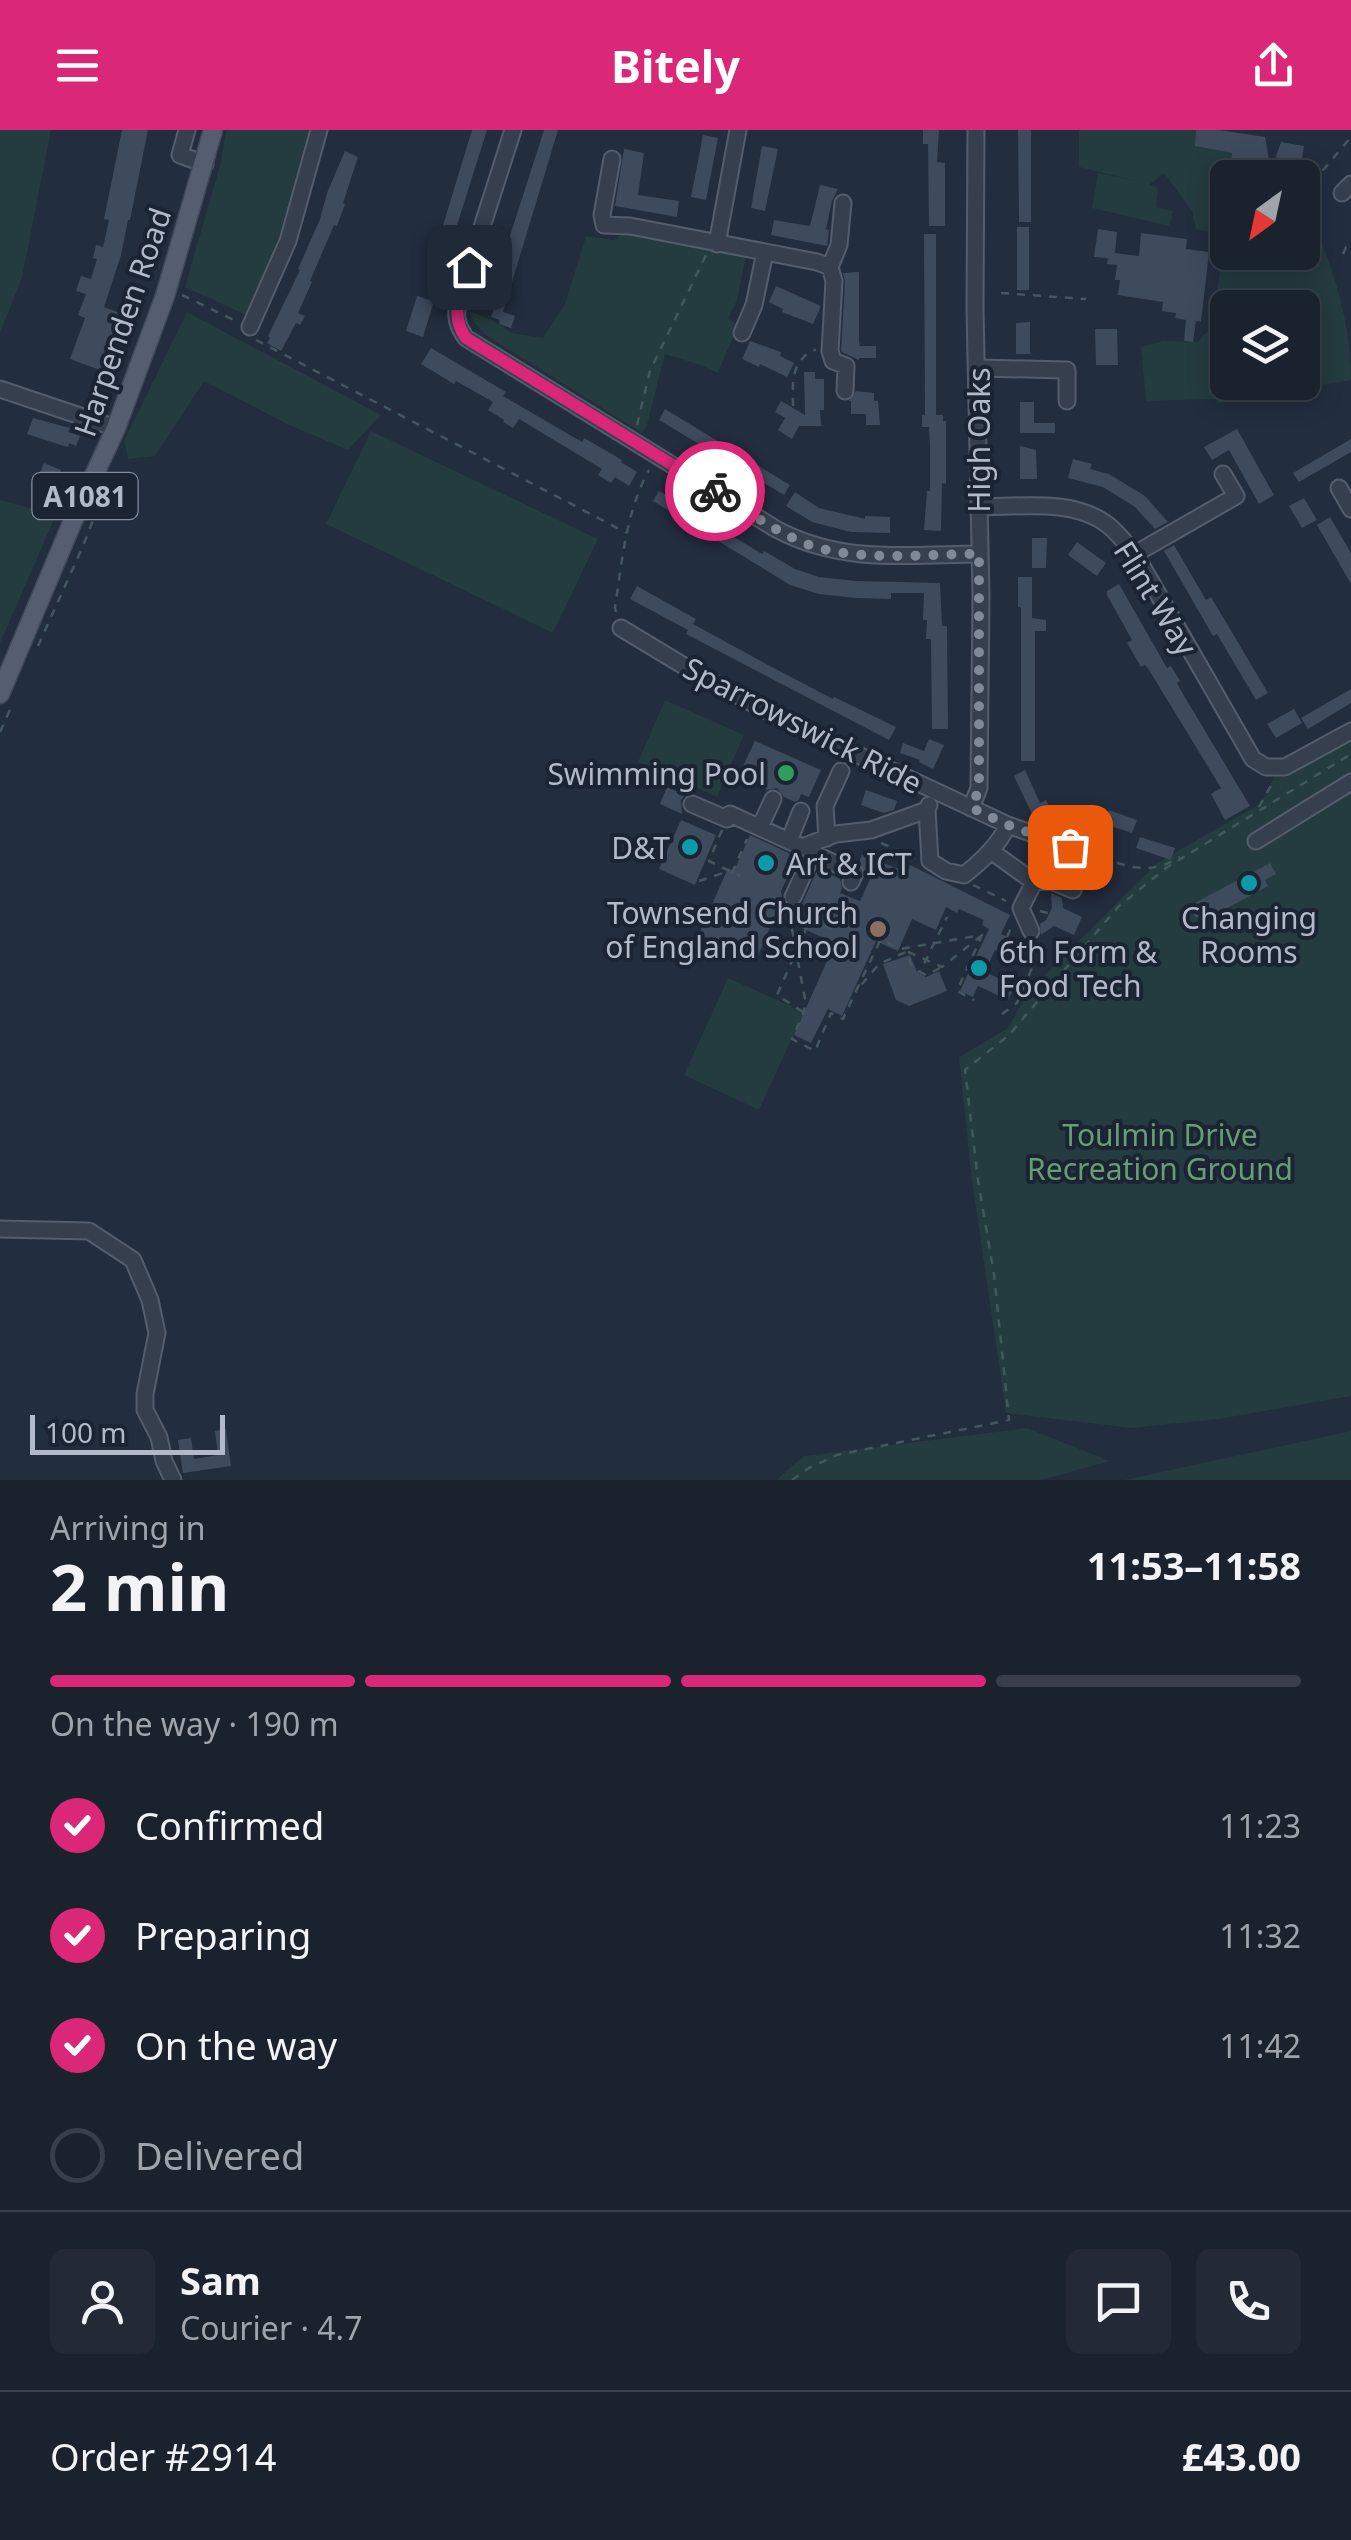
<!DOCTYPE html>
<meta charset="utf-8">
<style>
body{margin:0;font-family:"Noto Sans",sans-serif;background:#232a36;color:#f1f3f6;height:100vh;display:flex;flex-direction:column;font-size:38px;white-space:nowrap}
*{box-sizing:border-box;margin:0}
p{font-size:32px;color:#9fa4aa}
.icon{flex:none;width:55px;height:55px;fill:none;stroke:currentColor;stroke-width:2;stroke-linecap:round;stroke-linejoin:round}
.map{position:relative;height:1350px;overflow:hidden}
.drawer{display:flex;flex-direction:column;background:#1a222e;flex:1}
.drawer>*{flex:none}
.needle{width:65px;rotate:213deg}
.tools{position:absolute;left:1210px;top:30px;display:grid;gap:20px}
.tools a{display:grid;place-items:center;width:110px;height:110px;border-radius:15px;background:#1a222e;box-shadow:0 5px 25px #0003,0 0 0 2px #383f4a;font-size:50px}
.scale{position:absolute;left:30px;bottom:25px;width:195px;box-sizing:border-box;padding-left:10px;border:5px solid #b2bac9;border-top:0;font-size:28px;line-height:35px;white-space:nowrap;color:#b2bac9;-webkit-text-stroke:8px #1b2433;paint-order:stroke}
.pin{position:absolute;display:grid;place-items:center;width:85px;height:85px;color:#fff;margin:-42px;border-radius:20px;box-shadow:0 5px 15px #0006}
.courier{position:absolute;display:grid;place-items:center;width:100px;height:100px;margin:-50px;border:8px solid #db2777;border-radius:50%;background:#fff;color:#222;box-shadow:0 2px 12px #0007}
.headline em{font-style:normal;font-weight:700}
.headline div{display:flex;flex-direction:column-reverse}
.headline{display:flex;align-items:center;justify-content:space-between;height:170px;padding:0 50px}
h1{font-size:65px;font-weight:700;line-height:75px}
.bar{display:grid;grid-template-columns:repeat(4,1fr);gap:15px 10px;align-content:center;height:120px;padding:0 50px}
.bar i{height:12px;border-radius:8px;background:#383f4a}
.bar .on{background:#db2777}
.bar p{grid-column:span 4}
.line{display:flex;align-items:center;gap:25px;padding:0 50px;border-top:2px solid #383f4a}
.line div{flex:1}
.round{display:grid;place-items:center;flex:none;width:105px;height:105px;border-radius:15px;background:#232a36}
ol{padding:0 50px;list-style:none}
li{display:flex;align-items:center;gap:30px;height:110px}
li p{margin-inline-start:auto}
li .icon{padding:10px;border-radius:50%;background:#db2777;color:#fff;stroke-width:4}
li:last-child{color:#9fa4aa}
li i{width:55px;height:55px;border:5px solid #383f4a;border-radius:50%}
header{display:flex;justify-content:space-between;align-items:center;height:130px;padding:0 50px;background:#db2777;color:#fff;font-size:45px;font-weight:700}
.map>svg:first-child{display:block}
</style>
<header><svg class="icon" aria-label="menu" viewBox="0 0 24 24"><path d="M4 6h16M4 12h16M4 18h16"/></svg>Bitely<svg class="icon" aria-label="share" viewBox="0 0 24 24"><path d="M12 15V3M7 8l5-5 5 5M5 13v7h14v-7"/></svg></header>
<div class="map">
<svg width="1351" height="1350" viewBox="0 0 1351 1350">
<rect width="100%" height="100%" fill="#222d3e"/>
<path fill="#243b3f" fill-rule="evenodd" d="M0 0H51L22 148 0 203Z
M226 0H309L279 107 246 185 185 157 221 32Z
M1079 0H1196L1195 16 1236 23 1228 48 1223 105 1196 99 1192 81 1164 43 1149 55 1156 57 1158 61 1156 77 1173 81 1169 96 1092 78 1098 43 1140 52 1079 37Z
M1306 78C1332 131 1351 190 1351 250L1217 273 1216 269 1146 271 1141 217 1163 211 1197 212 1209 200 1214 207 1213 194 1224 109 1227 107 1228 122H1302L1303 79ZM1228 178H1302V252H1228Z
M627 101 746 126 737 170 728 188 738 195 718 243 700 235 665 224 647 295 642 303 487 206 474 192 469 181 494 191 512 203 543 208 565 174 586 106 614 110Z
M187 182 381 285 348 320 289 295 204 251 155 326 128 329 124 311Z
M371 301 598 409 553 503 326 394Z
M0 370 56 385 0 513Z
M665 570 744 605 717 667 638 632Z
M1351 604V1266L1219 1289 1131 1298 1006 1283 972 1051 959 927 1008 898 1027 863 1157 733 1261 673 1275 645Z
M728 848 804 882 759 980 684 945Z
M1027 1298 1110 1331 1041 1350H776L804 1326Z
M1351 1301V1350H1124Z"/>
<path fill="#3e4b5d" d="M122 0H148L130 90H128L121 125 104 177 120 183 114 198 131 205 116 246 70 229 85 188 78 185 86 164 76 161 81 146 91 149 97 129 93 128 96 115 103 117 109 90 104 89Z
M472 0H487L447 127 449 128 442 152 427 148Z
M544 0H558L503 182 515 186 511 198 499 194 500 190 491 187 497 170 490 168Z
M923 0H939L937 32 945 33V96H929L928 14H923Z
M1018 0H1031V92H1019Z
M1196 0H1219L1265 7 1271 41 1281 12 1304 16 1299 48H1268L1250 45 1249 48H1229L1232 23 1195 16Z
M703 5 718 8 706 70 691 67Z
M762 16 778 19 765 81 751 78Z
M624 19 644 23 638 65 679 71 677 87 615 76Z
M345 21 358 27 343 73 345 74 337 96 334 95 310 151 312 152 298 183 305 186 300 195 296 193 281 221 267 213 270 208 268 206 300 140 298 139 320 89 327 63Z
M820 55 838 59 832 71 826 99 829 100 827 116 771 105 774 90 810 96Z
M1017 97H1029V160H1017Z
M1098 99 1117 102 1115 123 1139 126 1141 103 1187 109 1186 119 1209 122 1201 192 1196 191 1193 212 1184 211 1186 190 1175 188 1176 183 1162 181 1163 172 1118 165 1120 150H1115L1117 135 1107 134 1108 128 1094 127Z
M924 104H936V285H943V291H946V354L942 353 941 401 924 400 927 361H930V316L929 297H922V285H925Z
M859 142V211L860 216H876V228H859V230L842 222 841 220 845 152 843 143Z
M776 156 821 176 813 194 782 182 783 179 769 172Z
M417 166 434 171 423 207 406 201Z
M1030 192V224H1016V193Z
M1095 199H1117L1118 235H1096Z
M750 211 781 222 780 226 794 233 787 247 760 234 759 237 742 229Z
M431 218 506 262 503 266 582 312 584 308 622 330 621 332 637 342 629 356 615 347 611 353 598 345 602 339 519 289 513 298 503 292 504 290 488 280 493 272 456 251 454 254 421 234Z
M804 242H815V249H824V280H820L821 295 823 296H799L792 309 778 300 785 288 775 282 781 271 805 285Z
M856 261 874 263V271H878L880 295H866V284H851V271H849Z
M1020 272H1034V293H1055V303H1020Z
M665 279 790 355 784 365 659 290Z
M33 288 70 298 68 302 80 306 76 316 69 313 68 317 64 316 27 304Z
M1237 299 1274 365 1259 374 1229 320 1212 330 1204 317Z
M1351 309V322L1299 352 1293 343Z
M1020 316 1036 320 1037 349H1020Z
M1073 329 1092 334 1090 339 1109 344 1145 366 1168 392 1155 399 1135 377 1103 357 1068 348Z
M44 333 61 340 57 352 52 350 48 363 34 358Z
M659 361 762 424 764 421 795 439 819 447 856 451 940 453 942 496H947L948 599H932L931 509H926L927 490H923L924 463H891V469L855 468 819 464 790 455 653 371Z
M795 362 819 378 865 389V386L890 387V403L851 402 812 392 786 376Z
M1304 368 1317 390 1302 398 1289 376Z
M1330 387 1351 423V454L1317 395Z
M1032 408H1047L1046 438H1032Z
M1077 412 1106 433 1097 446 1068 425Z
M1174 415 1206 470 1211 467 1268 563 1256 570 1217 504 1213 506 1164 421Z
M1018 447H1032V488L1046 490V501H1035V631H1021V477H1018Z
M1119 454 1167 538 1171 536 1180 551 1177 553 1183 564 1250 676 1225 690 1211 664 1221 658 1149 540 1145 535 1141 537 1127 513 1132 510 1107 465V461Z
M637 456 696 489 693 494 768 535 833 569 834 567 896 597 889 610 686 504 688 500 630 469Z
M1351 559V573L1308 599 1301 588Z
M1294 579 1302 593 1276 608 1267 594Z
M929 609 944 615 933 639 919 632 920 630 900 623 903 613 924 621Z
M755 611 821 640 809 667 801 664 799 670 795 672 784 667 777 658 767 660 755 654 759 646 742 638Z
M1025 640 1040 673 1046 670 1051 680 1034 688 1014 646Z
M667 657 685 665 681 670 682 684 660 674Z
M866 660 897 671 894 680 884 683 861 675Z
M1065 680 1097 691 1093 702 1063 692Z
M1109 680 1137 690 1132 703 1104 694Z
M681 690 716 705 695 755 659 739Z
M750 705 797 727 781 761 783 773 789 778 799 777 803 772 818 738 840 749 842 758 840 763 860 771 872 745 866 743 859 732 862 725 907 742 910 735 1010 785 1001 804 1033 819 1026 834 995 820 985 842 1015 856 1008 870 978 856 973 867 960 861 989 799 982 795 984 790 959 779 957 783 946 777 936 800 912 789 898 821 876 811 842 886 828 879 811 913 794 905 835 813 775 786 756 830 699 804 728 738 734 741Z
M1140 707 1175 718 1171 730 1136 718Z
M1270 733 1276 744 1265 750 1268 756 1211 787 1208 781 1196 788 1189 776Z
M1051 763 1062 768 1063 778 1082 787 1074 805 1054 796 1041 805 1040 794 1046 790 1052 778Z
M910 825 917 842 926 847 939 841 947 861 909 876 896 870 883 834Z
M226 1299 231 1336 183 1343 178 1310 191 1308 194 1329 218 1325 215 1301Z"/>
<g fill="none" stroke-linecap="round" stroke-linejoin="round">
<defs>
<path id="minor" d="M187 0 180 25 205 34
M513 0 458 172C455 186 457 196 466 208L776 399C841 434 907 425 979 424
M612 29 602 85 604 95 630 96 817 132 830 137
M1342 63 1351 54
M717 114 738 0
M830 137 834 151 830 221 833 231 846 236 845 261
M830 137 839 115 843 73
M250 197 288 111 319 0
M742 203 754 175 765 122
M978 238 1067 240V271
M0 259 116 298
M1339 358 1351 379
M978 377C1020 377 1073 368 1108 395 1118 403 1127 415 1135 424L1253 629 1266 637H1285L1351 601
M1135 424 1236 366 1223 344
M621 498 689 539 778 587 835 614 1008 695 1101 728
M692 674 727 689 730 684 802 717 836 704 871 700 927 680
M929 675 927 680 930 731 946 741 964 745C982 731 998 716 1008 695
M971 678 979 658 981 465 975 179 976 0
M760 697 773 669
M827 708 825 676 841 641
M789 711 801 681
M1256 711 1351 652
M991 721 1034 752
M793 767 813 723 855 743 851 752
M1031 801 1021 778 1034 752 1051 751 1073 760
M0 1099 89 1101 133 1130 150 1170 157 1203 145 1264V1280L159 1307 164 1331 173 1350"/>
<path id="major" d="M0 564 72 393 116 298 165 166 213 0"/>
</defs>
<use href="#minor" stroke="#545d6c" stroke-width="19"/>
<use href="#major" stroke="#3f4857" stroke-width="21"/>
<path stroke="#42585c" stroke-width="2.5" stroke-dasharray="8 8" stroke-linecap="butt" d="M1302 65 1351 7
M1214 105 1228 97
M1343 124 1346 117 1351 114
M1001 163 1086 169
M182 165 238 192
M256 210 627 403
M793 276C793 250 790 238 811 220H816
M637 295 650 241 707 123
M616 482 615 477C622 432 626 381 649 340
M38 516 83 416 104 362
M0 602 13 573
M1259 677 1274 650
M722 700 709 731 740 746
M881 713 915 728
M1117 733C1143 740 1156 741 1180 727
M732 743 747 709
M699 751 726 742
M973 755 1006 771
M794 781 809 789
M1040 781 1048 783
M789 783 805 869 804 882 792 909 815 921 831 883 843 889 856 861
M873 806 900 819 982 805 957 861 974 870
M1007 807 1012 795
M880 811 856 861 879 834 906 822 913 839 920 842
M908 822 942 837 981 806
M940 838 926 845 920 842 947 787
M803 882 777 865 810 790 838 801
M1002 884 1017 873 1041 817 1039 814
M792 1350 809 1338 837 1325 1009 1290 994 1144 978 1050 965 940 1009 905 1118 777 1166 738 1351 624"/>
<use href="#minor" stroke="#363f4e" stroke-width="15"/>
<use href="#major" stroke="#545e6e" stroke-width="18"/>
</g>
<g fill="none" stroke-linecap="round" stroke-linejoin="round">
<path stroke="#808998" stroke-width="10" stroke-dasharray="0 18" d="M715 361C745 379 775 402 809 415 856 432 928 424 979 424V658L972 678 1008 695 1070 717"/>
<path stroke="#db2777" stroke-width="12" d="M469 137C461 162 449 185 466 208L715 361"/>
</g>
<circle fill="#2e9e5b" stroke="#1b2433" stroke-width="4" cx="786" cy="643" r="10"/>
<g fill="#0f9aa8" stroke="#1b2433" stroke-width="4">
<circle cx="690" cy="717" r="10"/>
<circle cx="766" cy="733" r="10"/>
<circle cx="1249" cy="753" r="10"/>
<circle cx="979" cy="838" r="10"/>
</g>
<circle fill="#8d6e63" stroke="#1b2433" stroke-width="4" cx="878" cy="799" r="10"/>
<g text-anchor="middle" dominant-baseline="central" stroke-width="8" stroke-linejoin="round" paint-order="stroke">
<rect fill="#1b2433" stroke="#858d9c" stroke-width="2.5" x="32.5" y="343" width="105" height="46" rx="8"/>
<g font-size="28" font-weight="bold" fill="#b2bac9">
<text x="85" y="366">A1081</text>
</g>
<g font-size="30" fill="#b2bac9" stroke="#1b2433">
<text transform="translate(122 192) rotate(-71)">Harpenden Road</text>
<text transform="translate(978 310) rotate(-90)">High Oaks</text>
<text transform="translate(1156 468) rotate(58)">Flint Way</text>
<text transform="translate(803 595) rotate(27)">Sparrowswick Ride</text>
</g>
<g font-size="30" fill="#b2bac9" stroke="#1b2433" text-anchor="end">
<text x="766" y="643">Swimming Pool</text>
<text x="670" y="717">D&amp;T</text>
<text x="786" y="733" text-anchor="start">Art &amp; ICT</text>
<text x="858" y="782">Townsend Church<tspan x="858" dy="34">of England School</tspan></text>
<text x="1249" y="787" text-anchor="middle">Changing<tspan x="1249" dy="34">Rooms</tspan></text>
<text x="999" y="821" text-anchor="start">6th Form &amp;<tspan x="999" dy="34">Food Tech</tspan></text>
</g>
<g font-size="30" fill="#679c75" stroke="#1b2433">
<text x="1160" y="1004">Toulmin Drive<tspan x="1160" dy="34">Recreation Ground</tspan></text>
</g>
</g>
</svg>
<div class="tools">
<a><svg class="needle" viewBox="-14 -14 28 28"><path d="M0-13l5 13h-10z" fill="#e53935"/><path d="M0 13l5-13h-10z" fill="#9fa4aa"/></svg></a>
<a><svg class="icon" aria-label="layers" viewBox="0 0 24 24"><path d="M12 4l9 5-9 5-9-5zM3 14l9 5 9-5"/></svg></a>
</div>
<div class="scale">100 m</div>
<div class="pin" style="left:1070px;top:717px;background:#ea580c"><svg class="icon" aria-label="bag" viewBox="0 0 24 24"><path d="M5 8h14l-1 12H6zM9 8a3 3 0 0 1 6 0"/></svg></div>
<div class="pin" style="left:469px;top:137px;background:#1f2937"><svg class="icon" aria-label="home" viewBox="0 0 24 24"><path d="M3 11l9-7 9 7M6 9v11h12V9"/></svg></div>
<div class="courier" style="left:715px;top:361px"><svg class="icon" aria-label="bike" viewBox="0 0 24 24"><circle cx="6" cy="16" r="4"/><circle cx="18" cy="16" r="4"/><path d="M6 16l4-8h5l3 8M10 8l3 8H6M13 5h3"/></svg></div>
</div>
<section class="drawer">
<div class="headline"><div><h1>2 min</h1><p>Arriving in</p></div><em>11:53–11:58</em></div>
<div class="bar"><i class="on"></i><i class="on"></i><i class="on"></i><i></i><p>On the way · 190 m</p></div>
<ol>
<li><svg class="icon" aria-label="check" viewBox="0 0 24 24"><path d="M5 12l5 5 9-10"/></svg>Confirmed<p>11:23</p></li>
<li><svg class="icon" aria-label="check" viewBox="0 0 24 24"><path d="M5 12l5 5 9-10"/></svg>Preparing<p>11:32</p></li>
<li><svg class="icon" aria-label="check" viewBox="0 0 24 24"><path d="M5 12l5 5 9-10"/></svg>On the way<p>11:42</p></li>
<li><i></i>Delivered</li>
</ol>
<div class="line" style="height:180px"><a class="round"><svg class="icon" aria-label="person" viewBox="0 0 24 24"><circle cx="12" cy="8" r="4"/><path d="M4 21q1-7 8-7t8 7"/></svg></a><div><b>Sam</b><p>Courier · 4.7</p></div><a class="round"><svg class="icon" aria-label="chat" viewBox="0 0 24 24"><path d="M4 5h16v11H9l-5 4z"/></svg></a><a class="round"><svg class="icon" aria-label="phone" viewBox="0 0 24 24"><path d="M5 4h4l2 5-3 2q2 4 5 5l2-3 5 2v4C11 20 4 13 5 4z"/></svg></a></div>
<div class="line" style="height:130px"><div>Order #2914</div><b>£43.00</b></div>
</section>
